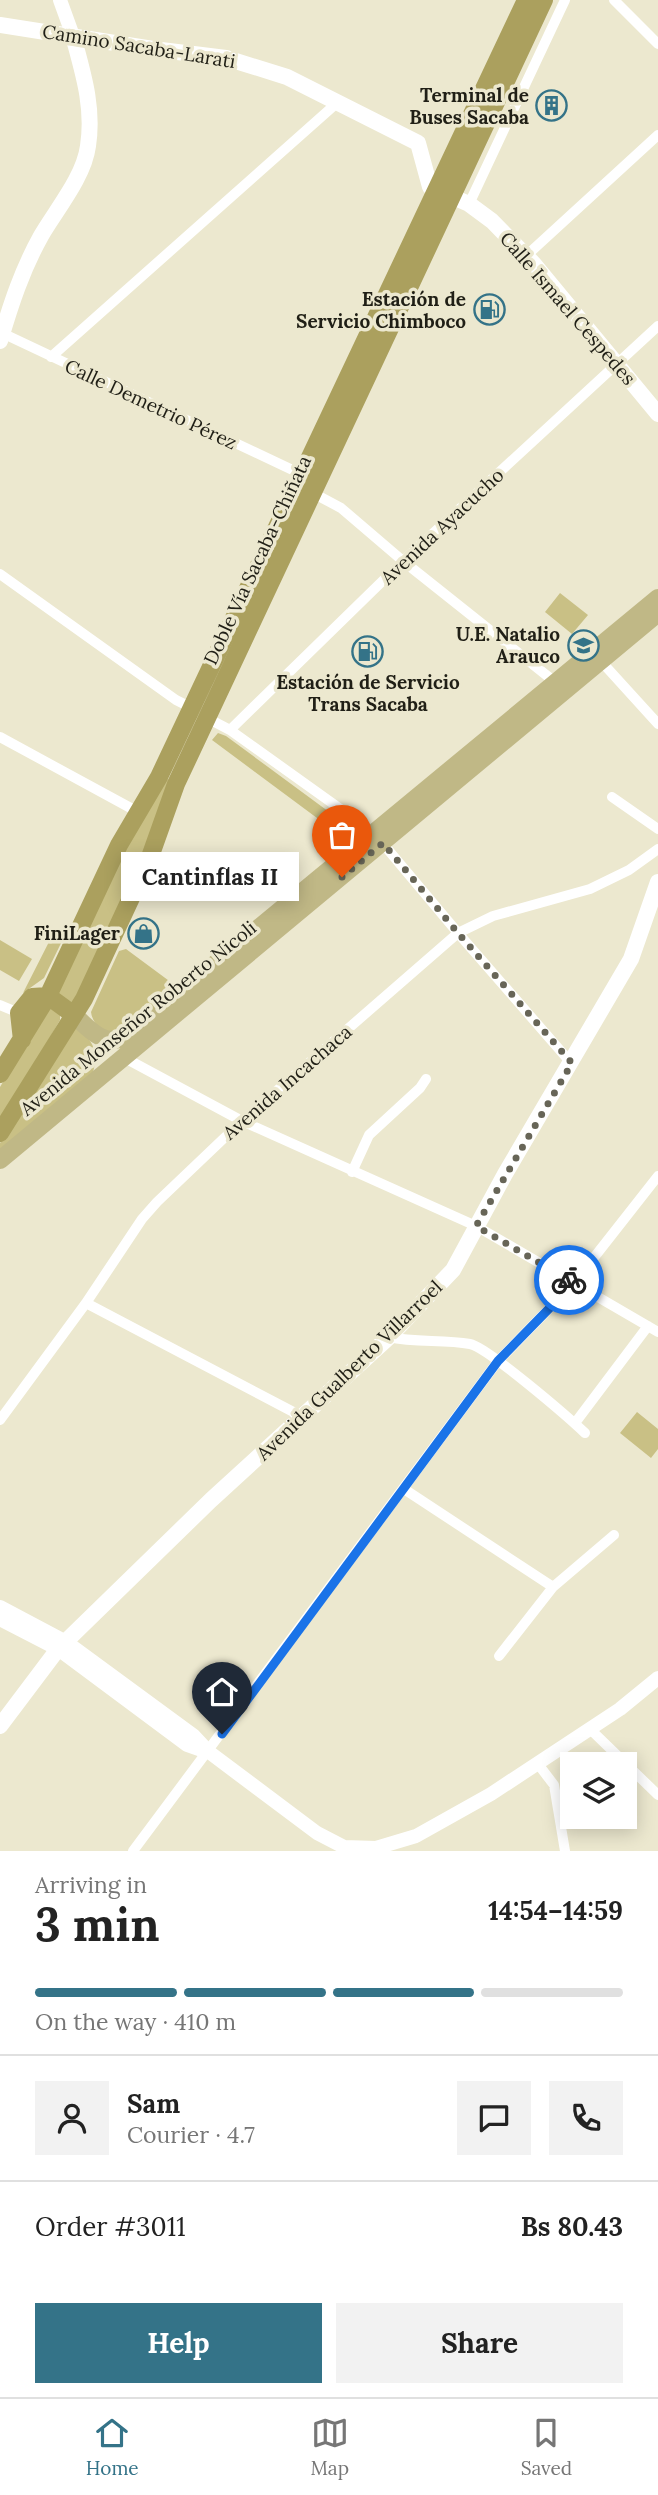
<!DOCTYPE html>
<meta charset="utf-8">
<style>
body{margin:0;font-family:Lora,serif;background:#f2f2f2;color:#222;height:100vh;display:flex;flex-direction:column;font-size:26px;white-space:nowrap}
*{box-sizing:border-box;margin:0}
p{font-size:23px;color:#767676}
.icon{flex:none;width:38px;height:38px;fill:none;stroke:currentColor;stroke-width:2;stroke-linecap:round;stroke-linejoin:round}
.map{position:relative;height:1851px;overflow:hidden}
.drawer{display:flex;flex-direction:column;background:#fff;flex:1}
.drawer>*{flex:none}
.controls{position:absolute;left:560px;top:1752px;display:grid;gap:14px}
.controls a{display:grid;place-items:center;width:77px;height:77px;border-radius:0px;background:#fff;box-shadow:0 4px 18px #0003;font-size:35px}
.pin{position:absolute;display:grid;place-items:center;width:60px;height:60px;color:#fff;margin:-72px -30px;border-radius:50% 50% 50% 0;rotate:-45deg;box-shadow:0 0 7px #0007}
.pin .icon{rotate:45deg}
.courier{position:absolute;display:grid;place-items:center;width:70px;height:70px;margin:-35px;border:5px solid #1a73e8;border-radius:50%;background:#fff;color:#222;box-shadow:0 2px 9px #0007}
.bubble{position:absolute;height:49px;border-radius:0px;background:#fff;box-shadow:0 4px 18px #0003;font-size:23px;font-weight:700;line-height:49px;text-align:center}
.overview em{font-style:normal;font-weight:700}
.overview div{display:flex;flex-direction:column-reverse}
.overview{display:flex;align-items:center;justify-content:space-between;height:119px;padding:0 35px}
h1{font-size:46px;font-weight:700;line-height:52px}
.bar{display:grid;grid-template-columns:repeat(4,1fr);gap:10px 7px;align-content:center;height:84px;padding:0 35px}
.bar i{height:9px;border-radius:5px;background:#e0e0e0}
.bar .on{background:#347388}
.bar p{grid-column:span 4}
.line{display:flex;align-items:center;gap:18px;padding:0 35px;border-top:2px solid #e0e0e0}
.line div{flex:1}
.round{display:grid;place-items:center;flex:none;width:74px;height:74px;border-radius:0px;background:#f2f2f2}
.button{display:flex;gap:14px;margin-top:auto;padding:14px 35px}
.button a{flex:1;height:80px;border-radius:0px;background:#347388;color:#fff;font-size:28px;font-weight:700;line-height:80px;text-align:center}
.button a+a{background:#f2f2f2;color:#222}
.tab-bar{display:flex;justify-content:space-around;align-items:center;height:98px;border-top:2px solid #e0e0e0;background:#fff;font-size:19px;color:#767676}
.tab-bar a{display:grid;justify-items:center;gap:4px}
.tab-bar .on{color:#347388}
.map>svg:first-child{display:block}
</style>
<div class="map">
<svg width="658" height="1851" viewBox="0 0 658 1851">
<rect width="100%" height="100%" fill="#ece8cf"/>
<path fill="#c9c085" d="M560 593 588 615 572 634 545 612Z
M218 733 226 736 359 834 348 841 212 740Z
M166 779 170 780 144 857 73 1007 56 993 121 854Z
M54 932 64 937 44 978 23 993Z
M0 940 32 959 19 981 0 970Z
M126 949 176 986 121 1031C106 1034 93 1027 91 1012L119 951Z
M51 1002 60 1013V1020L0 1124V1087Z
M76 1025C93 1041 100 1052 92 1075L0 1151V1143L21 1114Z
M637 1412 658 1429V1449L651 1458 620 1433Z"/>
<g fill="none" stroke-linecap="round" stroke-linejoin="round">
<path stroke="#fff" stroke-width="10" d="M614 0 658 44
M469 204 565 0
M526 256 658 135
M2 333 301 474
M51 357 338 102
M311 492 341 508 403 561 560 686
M0 574 176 700 192 708
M599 659 658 724
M207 718 230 730 374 833 458 933 572 1064
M230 730 403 561 658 326
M0 737 138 812
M612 797 658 829
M0 1005 19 1013
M123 1057 242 1121 476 1226 658 1332
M352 1172 369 1135 420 1088 426 1079
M86 1303 301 1416
M389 1337C416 1343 443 1339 470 1344 487 1347 568 1417 585 1433
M0 1420 86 1303 142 1219 157 1202 242 1121 458 933 493 916 590 889 629 870 658 849
M575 1423 648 1326
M404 1489 553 1587
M499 1656 553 1587 614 1535
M590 1729 658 1795
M538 1764 554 1785 565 1851
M133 1851 498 1361 574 1283 658 1176"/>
<path stroke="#fff" stroke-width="14" d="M60 0 73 36
M0 1607 66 1642 194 1736 209 1752 317 1833 344 1847 376 1848 416 1836 491 1794 620 1709 658 1678
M0 1619 58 1649 187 1745 207 1752"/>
<path stroke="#fff" stroke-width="16" d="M0 25 153 49 226 58 287 77 418 143 430 187 469 204 492 221 534 264 658 414
M0 341C11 304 22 270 41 236 56 210 84 177 88 146 94 107 83 73 73 36
M0 1726 58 1649 211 1500 389 1337 453 1270 505 1174 631 959 658 882"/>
<path stroke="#c0b886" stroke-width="18" d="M74 1015C90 1030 104 1048 128 1036L658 598
M0 1160 658 613"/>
<path stroke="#aba05e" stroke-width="18" d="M22 1040 19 1013 32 997 48 996 74 1015
M0 1074 48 996 119 845 159 777 526 0
M0 1133 84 999 150 857 176 784 544 0"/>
</g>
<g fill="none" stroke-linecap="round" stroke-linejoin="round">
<path stroke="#676557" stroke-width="7" stroke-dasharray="0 12.6" d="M342 877 383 843 458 933 572 1063 476 1226 569 1280"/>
<path stroke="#1a73e8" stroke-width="9" d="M222 1734 498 1361 574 1283 569 1280"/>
</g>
<defs>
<symbol id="building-ring" viewBox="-11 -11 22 22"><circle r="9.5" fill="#ece8cf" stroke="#347388" stroke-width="1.5"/><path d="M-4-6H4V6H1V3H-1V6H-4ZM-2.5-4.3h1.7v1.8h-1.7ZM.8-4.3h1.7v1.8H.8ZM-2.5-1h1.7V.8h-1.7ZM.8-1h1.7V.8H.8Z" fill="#347388"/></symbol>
<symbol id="fuel-ring" viewBox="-11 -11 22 22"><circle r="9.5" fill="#ece8cf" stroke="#347388" stroke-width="1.5"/><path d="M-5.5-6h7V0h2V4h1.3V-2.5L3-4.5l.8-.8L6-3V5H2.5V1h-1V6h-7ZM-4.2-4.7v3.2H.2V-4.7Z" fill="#347388"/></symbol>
<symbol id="school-ring" viewBox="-11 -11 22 22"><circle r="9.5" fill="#ece8cf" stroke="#347388" stroke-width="1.5"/><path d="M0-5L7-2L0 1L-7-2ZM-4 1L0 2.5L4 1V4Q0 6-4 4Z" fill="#347388"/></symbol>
<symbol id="shop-ring" viewBox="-11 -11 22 22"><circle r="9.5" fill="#ece8cf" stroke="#347388" stroke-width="1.5"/><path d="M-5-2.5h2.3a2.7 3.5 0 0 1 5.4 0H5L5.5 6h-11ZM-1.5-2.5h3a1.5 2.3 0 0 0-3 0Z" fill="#347388"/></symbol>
</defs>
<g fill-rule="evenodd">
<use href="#building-ring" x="534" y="88" width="35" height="35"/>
<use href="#fuel-ring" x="472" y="292" width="35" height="35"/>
<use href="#school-ring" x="566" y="628" width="35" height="35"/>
<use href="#fuel-ring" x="350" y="634" width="35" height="35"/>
<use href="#shop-ring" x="126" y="916" width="35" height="35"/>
</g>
<g text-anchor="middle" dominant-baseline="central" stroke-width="7" stroke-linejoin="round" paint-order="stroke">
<g font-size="19" fill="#201f16" stroke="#ece8cf">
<text transform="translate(139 46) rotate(9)">Camino Sacaba-Larati</text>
<text transform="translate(568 308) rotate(49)">Calle Ismael Cespedes</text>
<text transform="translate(151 404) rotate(25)">Calle Demetrio Pérez</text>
<text transform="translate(442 526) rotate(-43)">Avenida Ayacucho</text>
<text transform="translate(257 560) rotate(-65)">Doble Vía Sacaba-Chiñata</text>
<text transform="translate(138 1018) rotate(-39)">Avenida Monseñor Roberto Nicoli</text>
<text transform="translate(287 1082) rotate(-41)">Avenida Incachaca</text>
<text transform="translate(349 1370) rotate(-44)">Avenida Gualberto Villarroel</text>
</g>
<g font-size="19" font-weight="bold" fill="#201f16" stroke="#ece8cf" text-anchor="end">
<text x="529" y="95">Terminal de<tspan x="529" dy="22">Buses Sacaba</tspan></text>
<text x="466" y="299">Estación de<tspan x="466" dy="22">Servicio Chimboco</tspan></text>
<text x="560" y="634">U.E. Natalio<tspan x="560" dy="22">Arauco</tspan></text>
<text x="368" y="682" text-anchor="middle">Estación de Servicio<tspan x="368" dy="22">Trans Sacaba</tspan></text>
<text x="120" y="933">FiniLager</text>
</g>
</g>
</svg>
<div class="controls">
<a><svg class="icon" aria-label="layers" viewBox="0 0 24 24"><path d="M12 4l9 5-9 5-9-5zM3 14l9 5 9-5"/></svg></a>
</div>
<div class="pin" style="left:342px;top:877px;background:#ea580c"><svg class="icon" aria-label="bag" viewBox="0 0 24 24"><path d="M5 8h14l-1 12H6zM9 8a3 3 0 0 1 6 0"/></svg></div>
<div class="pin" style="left:222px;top:1734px;background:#1f2937"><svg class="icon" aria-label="home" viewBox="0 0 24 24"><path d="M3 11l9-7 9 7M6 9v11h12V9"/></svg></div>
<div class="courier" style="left:569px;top:1280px"><svg class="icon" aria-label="bike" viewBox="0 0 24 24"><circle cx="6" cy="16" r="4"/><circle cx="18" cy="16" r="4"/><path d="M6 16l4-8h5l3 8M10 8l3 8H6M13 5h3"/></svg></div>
<div class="bubble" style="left:121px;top:852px;width:178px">Cantinflas II</div>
</div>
<section class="drawer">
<div class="overview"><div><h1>3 min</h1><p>Arriving in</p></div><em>14:54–14:59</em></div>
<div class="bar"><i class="on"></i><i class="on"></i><i class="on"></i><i></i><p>On the way · 410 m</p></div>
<div class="line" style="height:126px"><a class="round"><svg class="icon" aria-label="person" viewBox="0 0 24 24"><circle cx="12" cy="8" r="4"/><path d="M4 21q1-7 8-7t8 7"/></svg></a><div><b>Sam</b><p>Courier · 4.7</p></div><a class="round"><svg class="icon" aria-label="chat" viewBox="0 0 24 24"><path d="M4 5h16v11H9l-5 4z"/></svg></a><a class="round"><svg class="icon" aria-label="phone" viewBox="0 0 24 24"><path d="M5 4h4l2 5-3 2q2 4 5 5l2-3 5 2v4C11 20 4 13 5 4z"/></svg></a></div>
<div class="line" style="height:91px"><div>Order #3011</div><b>Bs 80.43</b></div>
<div class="button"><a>Help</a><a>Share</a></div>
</section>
<nav class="tab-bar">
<a class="on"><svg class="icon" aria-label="home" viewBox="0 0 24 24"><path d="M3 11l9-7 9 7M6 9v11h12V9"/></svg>Home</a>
<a><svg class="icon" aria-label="map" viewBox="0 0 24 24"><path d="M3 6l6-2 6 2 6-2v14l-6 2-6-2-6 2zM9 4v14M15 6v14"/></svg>Map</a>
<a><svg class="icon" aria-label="saved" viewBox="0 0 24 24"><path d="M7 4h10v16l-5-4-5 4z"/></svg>Saved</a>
</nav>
